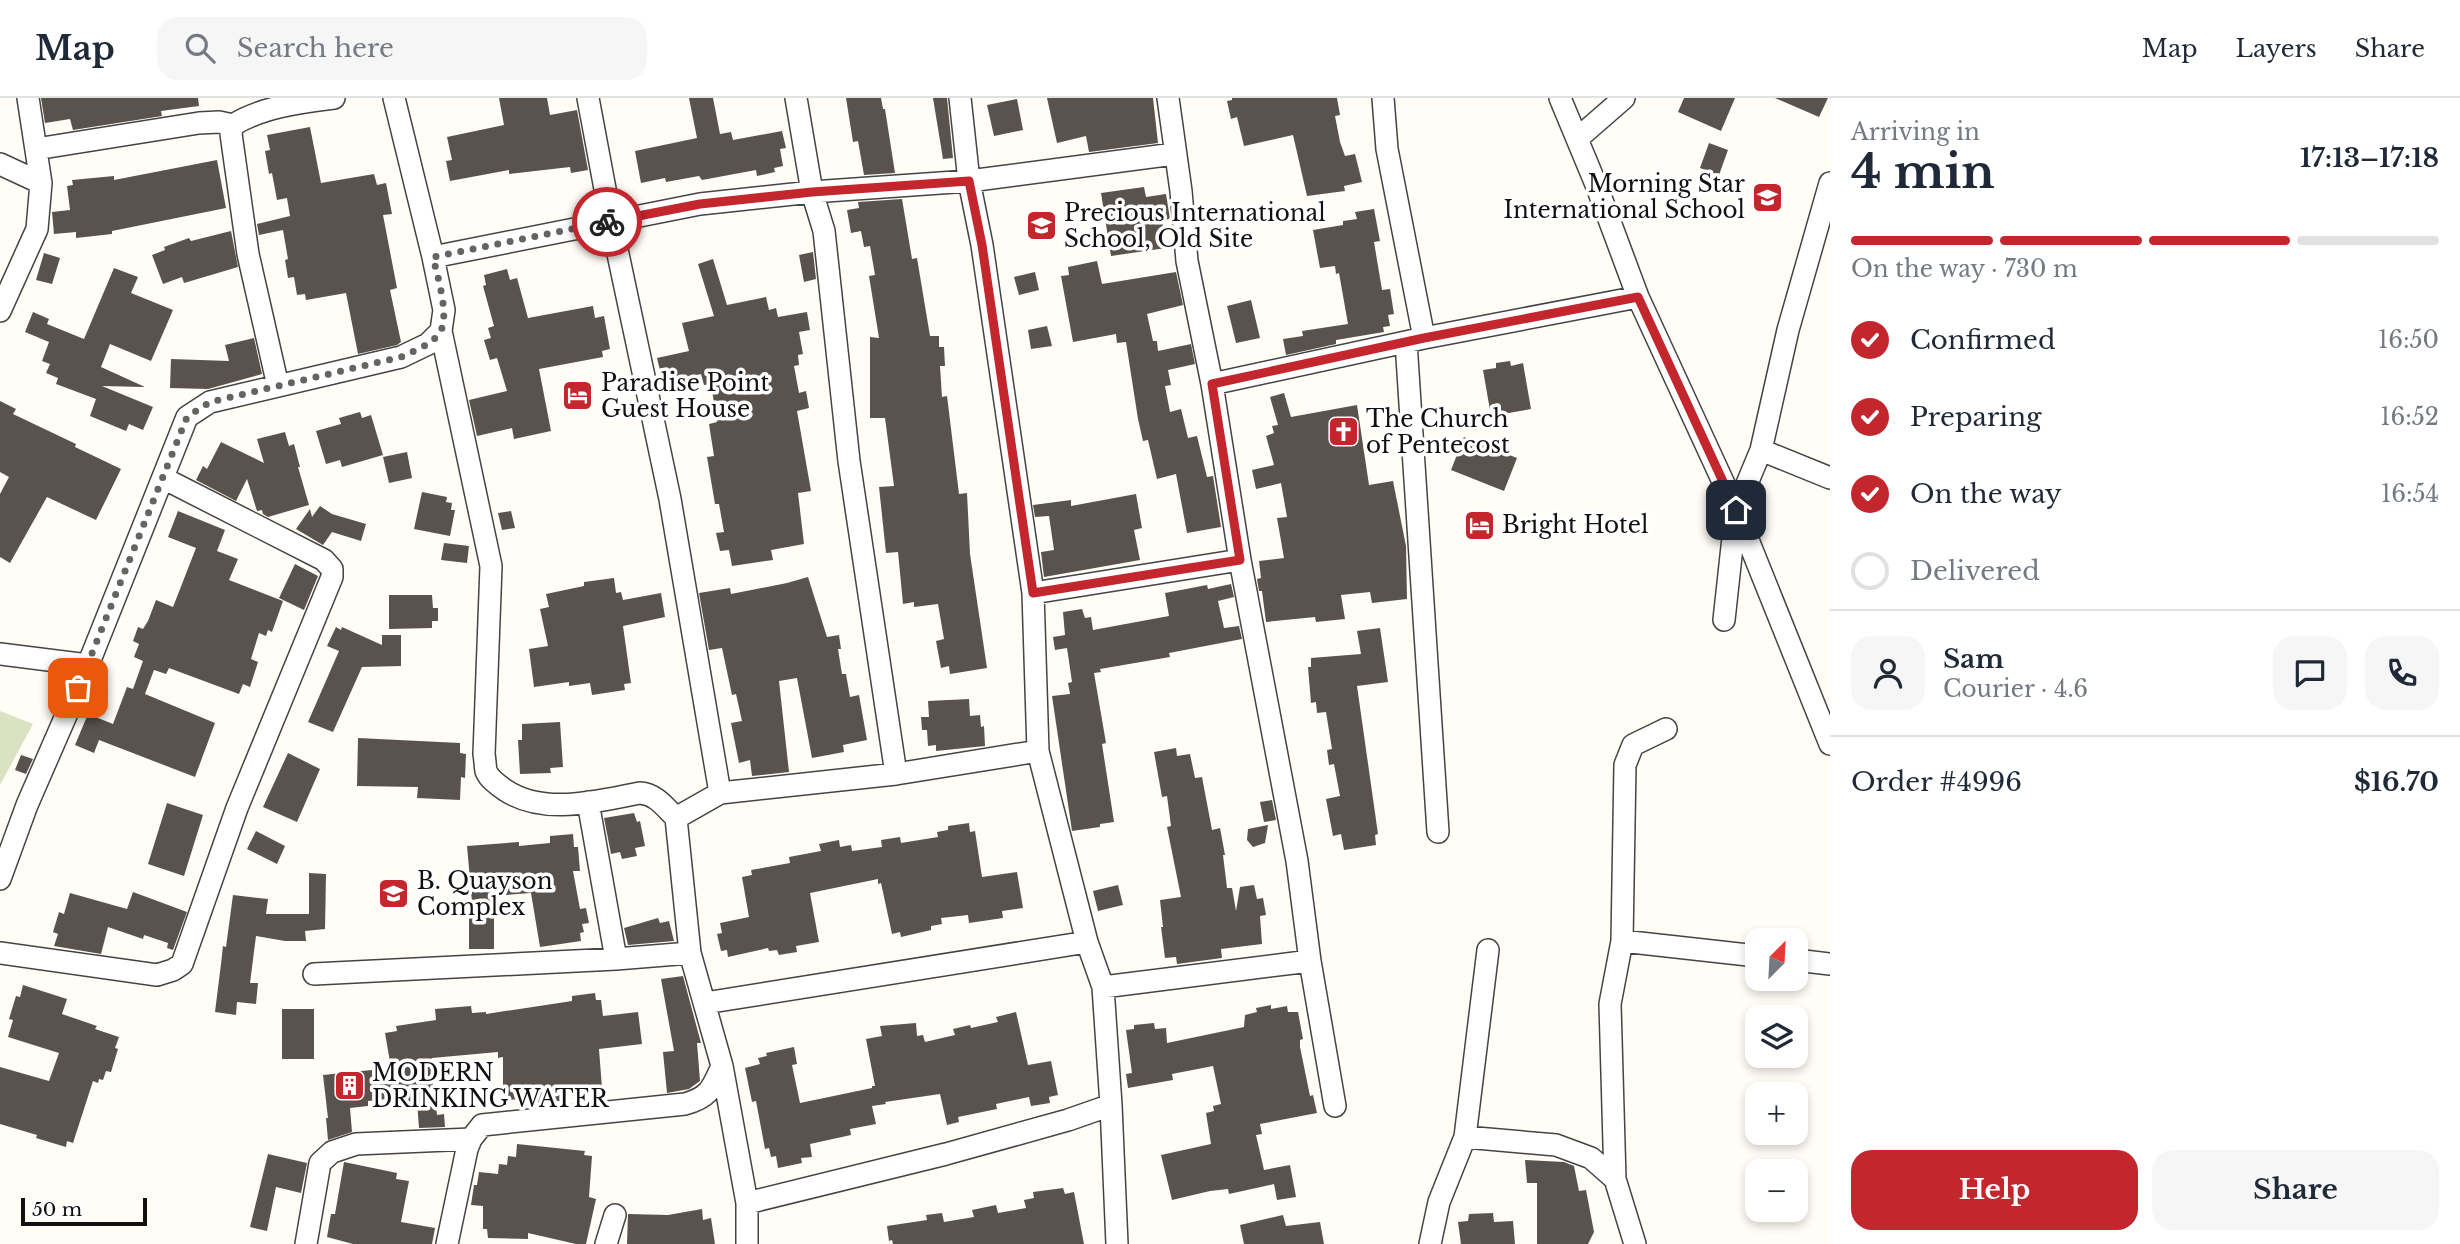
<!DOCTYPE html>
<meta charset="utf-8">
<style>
body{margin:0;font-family:"Libre Baskerville",serif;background:#f6f6f7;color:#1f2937;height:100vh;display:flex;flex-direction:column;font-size:26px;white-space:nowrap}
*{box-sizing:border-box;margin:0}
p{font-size:23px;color:#747a83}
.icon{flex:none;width:38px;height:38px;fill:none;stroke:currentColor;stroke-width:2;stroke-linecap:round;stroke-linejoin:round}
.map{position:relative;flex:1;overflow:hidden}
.sheet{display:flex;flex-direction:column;background:#fff;width:630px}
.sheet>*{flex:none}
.needle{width:46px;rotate:24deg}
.tools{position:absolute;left:1745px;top:830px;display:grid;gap:14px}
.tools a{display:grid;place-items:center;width:63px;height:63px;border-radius:14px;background:#fff;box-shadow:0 4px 10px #0003;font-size:35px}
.scale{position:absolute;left:21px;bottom:18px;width:126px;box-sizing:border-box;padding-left:7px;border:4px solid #111;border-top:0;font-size:19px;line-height:24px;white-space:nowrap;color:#111;-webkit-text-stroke:5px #fff;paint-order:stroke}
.pin{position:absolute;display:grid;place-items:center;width:60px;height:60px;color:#fff;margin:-30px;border-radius:14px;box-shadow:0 4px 10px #0006}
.courier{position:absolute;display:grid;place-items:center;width:70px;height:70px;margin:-35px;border:5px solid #c4262e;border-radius:50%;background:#fff;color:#222;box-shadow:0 2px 9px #0007}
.head em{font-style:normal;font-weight:700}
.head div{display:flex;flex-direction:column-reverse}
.head{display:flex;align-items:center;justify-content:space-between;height:119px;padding:0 21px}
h1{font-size:46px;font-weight:700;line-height:52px}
.bar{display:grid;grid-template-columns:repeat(4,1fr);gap:10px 7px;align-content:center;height:84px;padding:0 21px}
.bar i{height:9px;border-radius:5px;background:#e0e1e3}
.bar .on{background:#c4262e}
.bar p{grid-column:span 4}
.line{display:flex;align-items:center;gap:18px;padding:0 21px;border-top:2px solid #e0e1e3}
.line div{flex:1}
.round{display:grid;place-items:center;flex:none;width:74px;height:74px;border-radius:21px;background:#f6f6f7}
ol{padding:0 21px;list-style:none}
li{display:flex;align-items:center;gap:21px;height:77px}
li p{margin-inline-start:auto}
li .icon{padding:7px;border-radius:50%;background:#c4262e;color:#fff;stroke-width:4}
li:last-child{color:#747a83}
li i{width:38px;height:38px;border:4px solid #e0e1e3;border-radius:50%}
.action{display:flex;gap:14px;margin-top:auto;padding:14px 21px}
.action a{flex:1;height:80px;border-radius:21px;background:#c4262e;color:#fff;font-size:28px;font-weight:700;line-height:80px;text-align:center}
.action a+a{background:#f6f6f7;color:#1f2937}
header{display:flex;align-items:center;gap:42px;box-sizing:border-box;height:98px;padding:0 35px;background:#fff;border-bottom:2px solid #e0e1e3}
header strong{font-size:33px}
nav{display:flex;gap:38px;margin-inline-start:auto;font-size:24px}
.search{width:490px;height:63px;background:#f6f6f7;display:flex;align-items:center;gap:18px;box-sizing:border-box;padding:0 24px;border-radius:21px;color:#747a83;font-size:26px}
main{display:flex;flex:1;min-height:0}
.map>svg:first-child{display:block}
</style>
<header>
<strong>Map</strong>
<div class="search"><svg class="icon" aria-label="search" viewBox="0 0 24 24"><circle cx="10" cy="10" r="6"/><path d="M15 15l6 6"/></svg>Search here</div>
<nav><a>Map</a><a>Layers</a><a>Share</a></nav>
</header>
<main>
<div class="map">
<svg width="1830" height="1146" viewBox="0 0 1830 1146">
<rect width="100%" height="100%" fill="#fffdf5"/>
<path fill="#d9e3c4" d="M0 613 33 626 0 687Z"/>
<path fill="#5a524d" d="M41 0H198L199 8 161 13 162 18 73 32 70 21 45 25Z
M499 0H547L550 17 577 12 588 72 571 75 570 69 509 76V72L450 83 446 63 452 62 447 39 504 27Z
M689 0H713L720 36 731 34 733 42 782 33 786 50 780 51 783 68 774 70 775 74 757 78 756 72 702 82 699 78 666 84 665 80 641 85 635 53 697 40Z
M846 0H881L883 11H885L895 75 864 77 858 43 853 44Z
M933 0H947L953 60 943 61Z
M1047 0H1153L1158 45 1089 54 1086 38 1057 45Z
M1232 0H1337L1340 17 1335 18 1340 44 1345 58 1355 56 1362 84 1344 88 1345 93 1307 98 1293 37 1244 48 1237 19 1231 21 1227 3 1232 2Z
M1684 0H1735L1721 33 1678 14Z
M1775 0H1828L1819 19Z
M1017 1 1023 32 994 38 987 7Z
M310 29 321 85 374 76 377 87 386 85 392 116 383 117 397 190 390 192 401 244 397 247 358 256 346 195 306 202 305 196 297 197 294 179 288 180 285 162 288 161 283 132 259 137 257 126 290 118 287 100 277 102 272 75 269 76 265 53 270 52 267 37Z
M1709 45 1728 52 1719 77 1700 70Z
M217 62 226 110 112 133V136L76 140V134L54 136 52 114 70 112 67 88 73 87 72 82 114 78V82Z
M1144 89 1146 99 1166 96 1170 121 1162 122 1166 150 1111 158 1101 95Z
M902 101 912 161 917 160 930 238H939V249H944L945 268H940L942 299 947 298 959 396 967 395 970 456 987 570 950 576 949 568 941 570 936 543 944 541 938 506 914 509V504L903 506 898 454 886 455 879 389 894 388 885 320H870V239L879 240 869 178 875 177 870 148 864 149 861 133 851 135 847 112 859 110 858 104Z
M1374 111 1380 143 1374 144 1382 192 1390 191 1394 216 1388 217 1390 228 1383 229 1384 234 1336 242V246L1286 257 1283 241 1303 238 1302 233 1348 226 1339 175 1336 176 1335 168 1320 170 1313 132 1343 127V123L1357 121 1355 114Z
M231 133 238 169 184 185 182 179 163 186 152 157 165 152 164 149 189 140 191 143Z
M813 154 816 181 804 184 799 157Z
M44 155 60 160 52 186 36 182Z
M713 161 727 207 766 199 769 212 776 210 778 219 807 214 810 232 799 234 803 256 798 257 799 267 794 268 799 295 806 293 809 310 797 313 811 393 798 395 804 446 771 452 773 462 732 468 729 452 720 453 716 435 724 434 719 406H715L707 359 714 358 709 326 717 324 711 286 704 287 701 276 663 285 657 260 689 253 682 225 714 218 698 166Z
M1097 163 1102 186 1176 174 1183 207 1147 216 1153 243H1157L1158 253 1191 246 1195 266 1168 272 1171 287 1165 288 1170 314 1181 311 1188 340 1197 338 1207 379 1213 378 1221 429 1187 435 1176 376 1157 381 1148 342 1143 343 1138 321 1126 244 1117 245 1116 236 1073 244 1061 178 1069 177 1068 169Z
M114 170 138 179 131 195 173 212 151 263 110 246 101 269 145 289 102 288 153 309 143 332 129 326 126 333 90 318 96 301 56 286 58 280 46 275 50 266 42 263 49 244 25 234 33 214 49 221 47 226 84 241Z
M507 171 510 182 517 180 528 220 593 208 595 220 604 218 610 251 602 253 603 259 539 271 551 333 514 341 512 330 477 338 469 302 507 293 497 260 490 262 484 242 491 240 488 230 494 228 483 188 486 187 484 177Z
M1035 174 1039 192 1019 197 1014 179Z
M1251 202 1260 240 1236 245 1227 208Z
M1047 228 1052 248 1031 251 1028 232Z
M254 240 262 276 208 291 170 290 171 261 229 263 225 247Z
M1510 263 1511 268 1523 265 1531 311 1491 318 1483 272 1496 270V265Z
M1284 295 1291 319 1357 307 1369 387 1393 383 1406 448 1407 501 1372 505 1370 494 1341 497 1345 521 1316 524 1315 519 1266 524 1262 493H1259L1257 481 1261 480 1259 463 1284 460 1277 420 1287 419 1281 385 1256 391 1252 372 1274 367 1266 338 1274 335 1272 328 1278 327 1270 299Z
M0 303 16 311 13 316 76 346 75 349 121 371 96 422 47 399 10 465 0 459V396L9 379 0 374Z
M360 314 362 320 371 317 383 357 342 369 340 362 326 366 316 333 341 326 339 320Z
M285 334 289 348 294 346 300 369H298L309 407 268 419 263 416 262 412 257 413 247 381 236 403 196 382 203 368 207 371 221 344 264 365 257 341Z
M1464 339 1517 360 1504 393 1451 372Z
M407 354 412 380 389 385 383 359Z
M422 394 447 399 446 404 452 405 451 412H455L450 438 414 431Z
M1136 396 1142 430 1134 432 1140 462 1044 479 1041 454 1054 452 1049 418 1035 419 1033 407 1071 402V408Z
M320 408 332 416 366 426 361 443 332 434 323 447 296 431 310 411 312 419Z
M178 413 225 432 217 453 238 461 229 482 283 503 272 534 268 532 266 538 259 535 251 561 258 564 250 589 243 586 239 596 169 570 166 576 154 572 145 596 215 625 195 679 99 642 94 655 75 647 88 616 113 626 127 589 133 591 143 563 134 559 139 546 133 543 138 529 143 531 148 523 156 502 173 509 196 450 168 439Z
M511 413 515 430 502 432 498 415Z
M444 445 469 448 467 465 441 462Z
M295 466 318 478 304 512 279 500Z
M808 479 827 539 839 537 841 551H838L842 576H846L850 599 859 597 867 642 843 647 844 654 812 660 797 580 779 583 789 674 752 678 750 662 739 665 731 625 742 623 736 596 732 597 722 550 709 552 699 495 730 490 731 496 787 485Z
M614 480 616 495 621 494 623 502 661 495 665 519 623 528 631 585 624 586 625 592 592 597 590 585 569 588V584L534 589 529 551 548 548 540 511 549 509 546 496 584 488V484Z
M1231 486 1234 499 1218 503 1224 530 1239 528 1242 541 1169 555 1170 559 1100 571 1101 574 1094 575 1106 645 1102 646 1114 724 1100 726V729L1072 733 1052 598 1070 596 1068 585 1072 584 1067 550 1055 552 1053 539 1065 537 1063 514 1082 511 1085 520 1091 519 1093 532 1169 518 1165 495 1207 487 1208 491Z
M389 497H432L433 510H438V523H432V530L389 531Z
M336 529 341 532 342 529 382 547V537H401V568L362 569 333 634 308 624 339 553 327 548Z
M1380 530 1388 584 1357 588 1378 736 1375 737 1376 747 1344 752 1341 736 1333 738 1326 701 1340 698 1334 666 1329 667 1327 652 1332 651 1326 614 1317 615 1316 604 1311 605 1308 569H1311V560L1361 556 1357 533Z
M969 601 970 618 980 617 981 629 984 628 985 648 936 653V647L928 648 927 632H922L921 619H929L928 603Z
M560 624 563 669 550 670 551 675 520 676 518 642H522V626Z
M358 640 460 645V655L466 656 465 680 461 679 460 702 417 700 418 689 357 688Z
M1176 650 1177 658 1190 656 1195 680 1202 679 1212 732 1220 730 1225 757H1223L1227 790H1232L1236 813 1240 789 1254 787 1257 801 1263 800 1266 817 1260 818 1262 846 1221 851 1222 860 1177 866 1176 859 1165 860 1161 829H1163L1160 802 1181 799 1167 729 1171 728 1167 698 1162 699 1154 654Z
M288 655 320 671 297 724 263 709Z
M21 657 33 661 26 676 15 672Z
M1272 702 1276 722 1264 724 1260 704Z
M167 705 203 717 184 778 148 766Z
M634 715 637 724 640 723 645 748 635 750 637 758 622 761 620 754 611 756 604 720Z
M969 725 970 734 975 733 982 779 1017 774 1023 810 1002 813 1003 820 969 825 968 817 941 820 942 826 931 828V832L901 839 900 834 892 836 881 785 878 786V781L810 795 819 844 796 848 797 854 779 857 777 852 769 853 768 850 728 859 727 852 721 853 717 836 722 835 720 825 749 819 742 779 752 777 751 772 790 765 789 759 821 753 819 746 839 742 840 749 851 747 852 753 882 749 881 742 900 739 901 745 938 739 937 734 948 732V728Z
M1268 727 1265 745 1253 749 1247 742 1248 731Z
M256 733 285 748 277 766 247 751Z
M573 736 574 749H578L580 773H573L580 811 586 810 589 825 582 826 584 834 580 835 581 843 540 849 531 795 494 798V851H469V804H472L467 748 519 744V748L550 745V738Z
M309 775 326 776 325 831 305 833 306 843H285L256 838 250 885H258L256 906 237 904 236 917 215 914 221 866 223 848 226 849 233 797 268 801 266 816H309Z
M1118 787 1123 807 1098 813 1093 793Z
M133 794 187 814 173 852 167 850 168 845 144 837 143 841 108 829 101 856 54 848 58 836 53 834 59 814 64 816 70 795 127 811Z
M658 820 660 825 669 823 674 843 628 847 624 830Z
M683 878 701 945H697L700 983 689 991 667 995 663 954 674 953 661 881Z
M23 887 67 901 62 916 97 928 95 931 119 939 115 950 118 951 111 974 106 973 103 982 99 981 98 985 93 983 73 1045 67 1043 66 1049 36 1040 37 1037 0 1026V969L49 983 59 955 8 939 13 922 9 921 16 898 20 899Z
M595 895 596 902H601L603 918 638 914 642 946 599 951 602 990 562 993V1003H553V1007L532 1009V1001L503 1002V959L498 960V954L432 960 430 962 437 1017 444 1016 445 1029 419 1030 417 1004 397 1006 396 1000 368 1003V1008L350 1010 352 1034 328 1042 326 1020H328L323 977 391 970 385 935 397 933 396 928 436 922 435 911 471 908 472 915 486 914V916L572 903V898Z
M1271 907V911L1287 908 1288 914H1298L1303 941 1300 942V949L1310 998 1313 997 1317 1015 1260 1026 1262 1036 1256 1037 1264 1072 1290 1067 1296 1099 1277 1102 1274 1086 1229 1096 1228 1091 1210 1093 1172 1102 1161 1057 1211 1046 1206 1015 1214 1013 1213 1008 1221 1006 1213 968 1172 976 1173 982 1128 990 1126 976 1132 975 1126 932 1134 931V927L1154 925 1155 931 1166 930 1167 945 1244 929 1245 917 1257 914 1256 910Z
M282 911H314V961H282Z
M1016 914 1028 967 1051 963 1058 997 1049 999 1050 1005 1031 1008 1029 999 996 1006 997 1011 958 1019 959 1024 947 1027 940 996 885 1004 886 1006 872 1008 876 1026 850 1031 851 1037 810 1046 812 1059 801 1060 802 1065 778 1070 776 1058 771 1059 769 1050 765 1051 756 1003 752 1004 745 970 760 966 758 960 767 958 766 955 794 949 797 966 792 967 800 1005 872 990V988H875L866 941 882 938 880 928 916 925 917 938 923 937 925 944 955 937 953 931 970 927 971 930 998 924 996 919Z
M517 1046 585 1053 584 1057 592 1058 589 1099 596 1101 586 1146H576L528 1135V1141L488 1140 487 1131H483V1108L471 1107 474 1087H477L479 1074 498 1076 499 1066 507 1067 508 1058 516 1059Z
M268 1056 307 1065 301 1095 276 1089 267 1133 250 1129Z
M1525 1062 1564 1064 1574 1068 1579 1093 1586 1092 1594 1134 1588 1146H1537V1085H1527Z
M344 1064 397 1075 396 1081 409 1083 401 1124 435 1130 432 1146H353L327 1139 331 1116H335Z
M1063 1090 1065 1096 1074 1094 1084 1146H893L892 1142 889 1143 887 1128 927 1122 926 1117 942 1115 944 1124 974 1119 972 1112 996 1107 998 1115 1026 1110 1024 1102 1034 1100 1033 1094Z
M702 1111 703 1122 711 1120 715 1146H627L628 1116 668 1117Z
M1493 1115 1494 1124 1513 1123 1515 1146H1461L1458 1124 1468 1123 1469 1116Z
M1283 1117 1286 1128 1320 1124 1324 1146H1244L1240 1127Z"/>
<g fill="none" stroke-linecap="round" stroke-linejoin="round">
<defs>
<path id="minor" d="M28 0 41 85
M394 0 433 159 444 212 441 233 491 468 484 656C485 661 485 668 486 673 489 681 498 687 505 692 544 718 597 703 640 695 656 696 665 709 676 720L720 695 896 676 1038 653
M588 0 611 123 670 401 720 695
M796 0 812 94 824 133 849 363 896 676
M960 0 969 83 982 147 1033 495 1038 653 1087 844 1103 889 1111 1007 1117 1146
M1168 0 1181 93 1187 163 1212 286 1240 462 1297 763 1310 863 1335 1008
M1383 0 1387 51 1424 240
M1560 0 1597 89 1638 199 1736 412 1830 646
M1577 41 1624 0
M36 51 199 25 219 24 233 27
M0 66 41 85 37 131 0 213
M433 159 700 106 812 94 969 83 1174 56
M1406 244 1438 734
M1212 286 1424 240 1638 199
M278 288 248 156 231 36 233 27C262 9 301 4 334 0
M1761 352 1830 380
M1033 495 1240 462
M1724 522 1736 412 1761 352 1788 232 1830 85
M0 556 88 567
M588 704 616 861
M676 720 690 855 722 968 747 1105V1146
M0 781 27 707 88 567 187 319 210 304 401 259 428 246 441 233
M1622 843 1757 858
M0 855 157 877 173 872 182 866 237 710 332 479V471L324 462 163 380
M1796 862 1830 866
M314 876 616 861 690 855
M1103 889 1310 863
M705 905 1087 844
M1465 1039 1488 852
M1615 1081 1610 906 1622 843 1625 667 1633 647 1666 631
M747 1105 946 1056 1068 1022 1111 1007
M306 1146 320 1065 332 1054 356 1046 471 1041
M447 1146 467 1051 471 1041 482 1027 685 1006C710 999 712 990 722 968
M606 1146 615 1117
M1430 1146 1439 1104 1465 1039 1556 1047 1591 1060 1615 1081 1635 1146"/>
</defs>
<use href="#minor" stroke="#444" stroke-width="24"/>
<use href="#minor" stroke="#fff" stroke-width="21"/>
</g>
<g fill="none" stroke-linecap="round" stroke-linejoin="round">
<path stroke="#646461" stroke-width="7" stroke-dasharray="0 12.6" d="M78 590 187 319 210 304 401 259C414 253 429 248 439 236 451 220 437 177 433 159L607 124"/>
<path stroke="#c4262e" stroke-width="9" d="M607 124 700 106 812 94 969 83 982 147 1033 495 1240 462 1212 286 1424 240 1638 199 1736 412"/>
</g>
<defs>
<symbol id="school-square" viewBox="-11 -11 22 22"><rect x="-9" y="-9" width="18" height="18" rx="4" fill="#c4262e" stroke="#fff"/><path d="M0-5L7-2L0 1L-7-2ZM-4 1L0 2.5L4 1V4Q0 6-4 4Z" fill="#fff"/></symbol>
<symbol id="hotel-square" viewBox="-11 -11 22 22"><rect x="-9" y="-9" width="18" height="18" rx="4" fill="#c4262e" stroke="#fff"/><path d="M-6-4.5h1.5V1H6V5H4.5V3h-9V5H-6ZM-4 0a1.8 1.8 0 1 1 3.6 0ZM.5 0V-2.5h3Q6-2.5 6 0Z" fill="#fff"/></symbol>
<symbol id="church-square" viewBox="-11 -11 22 22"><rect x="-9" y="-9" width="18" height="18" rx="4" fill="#c4262e" stroke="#fff"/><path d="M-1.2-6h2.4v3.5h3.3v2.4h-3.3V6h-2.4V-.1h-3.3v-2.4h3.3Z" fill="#fff"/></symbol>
<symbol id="building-square" viewBox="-11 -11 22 22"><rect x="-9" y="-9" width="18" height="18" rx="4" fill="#c4262e" stroke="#fff"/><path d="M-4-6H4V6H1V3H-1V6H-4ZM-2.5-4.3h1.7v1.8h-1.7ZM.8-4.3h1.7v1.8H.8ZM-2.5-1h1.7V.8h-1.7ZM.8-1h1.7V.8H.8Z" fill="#fff"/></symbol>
</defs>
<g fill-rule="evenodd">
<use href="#school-square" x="1750" y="82" width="35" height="35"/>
<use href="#school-square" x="1024" y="110" width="35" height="35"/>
<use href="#hotel-square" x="560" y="280" width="35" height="35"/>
<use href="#church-square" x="1326" y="316" width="35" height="35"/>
<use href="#hotel-square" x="1462" y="410" width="35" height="35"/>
<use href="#school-square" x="376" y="778" width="35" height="35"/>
<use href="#building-square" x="332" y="970" width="35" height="35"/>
</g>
<g text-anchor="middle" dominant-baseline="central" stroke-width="7" stroke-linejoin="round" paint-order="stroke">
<g font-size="23" fill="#111" stroke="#fff" text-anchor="start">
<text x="1745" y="86" text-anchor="end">Morning Star<tspan x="1745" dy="26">International School</tspan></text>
<text x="1064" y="115">Precious International<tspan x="1064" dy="26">School, Old Site</tspan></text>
<text x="601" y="285">Paradise Point<tspan x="601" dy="26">Guest House</tspan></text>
<text x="1366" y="321">The Church<tspan x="1366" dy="26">of Pentecost</tspan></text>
<text x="1502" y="427">Bright Hotel</text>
<text x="417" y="783">B. Quayson<tspan x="417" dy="26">Complex</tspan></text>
<text x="372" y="975">MODERN<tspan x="372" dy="26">DRINKING WATER</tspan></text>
</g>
</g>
</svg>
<div class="tools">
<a><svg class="needle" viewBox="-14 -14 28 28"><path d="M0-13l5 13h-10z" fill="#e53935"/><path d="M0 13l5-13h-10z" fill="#747a83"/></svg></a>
<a><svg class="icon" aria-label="layers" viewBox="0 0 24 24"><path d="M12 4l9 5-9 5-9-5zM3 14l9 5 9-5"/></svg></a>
<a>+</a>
<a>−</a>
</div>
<div class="scale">50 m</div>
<div class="pin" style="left:78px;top:590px;background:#ea580c"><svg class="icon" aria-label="bag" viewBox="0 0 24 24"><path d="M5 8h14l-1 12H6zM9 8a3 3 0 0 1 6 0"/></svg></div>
<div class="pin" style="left:1736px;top:412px;background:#1f2937"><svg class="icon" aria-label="home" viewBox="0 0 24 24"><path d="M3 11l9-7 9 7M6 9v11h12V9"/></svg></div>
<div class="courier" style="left:607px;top:124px"><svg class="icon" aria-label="bike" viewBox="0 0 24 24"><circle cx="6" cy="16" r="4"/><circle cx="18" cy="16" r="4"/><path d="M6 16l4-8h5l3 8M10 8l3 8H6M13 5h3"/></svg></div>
</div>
<section class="sheet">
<div class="head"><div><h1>4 min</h1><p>Arriving in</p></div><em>17:13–17:18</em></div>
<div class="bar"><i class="on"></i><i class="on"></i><i class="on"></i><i></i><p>On the way · 730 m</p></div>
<ol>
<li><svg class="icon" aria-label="check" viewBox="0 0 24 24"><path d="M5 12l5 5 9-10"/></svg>Confirmed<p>16:50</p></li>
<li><svg class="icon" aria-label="check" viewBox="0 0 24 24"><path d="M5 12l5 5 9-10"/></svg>Preparing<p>16:52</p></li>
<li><svg class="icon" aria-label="check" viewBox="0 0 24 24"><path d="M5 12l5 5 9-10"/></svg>On the way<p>16:54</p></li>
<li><i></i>Delivered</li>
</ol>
<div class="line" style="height:126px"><a class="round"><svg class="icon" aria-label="person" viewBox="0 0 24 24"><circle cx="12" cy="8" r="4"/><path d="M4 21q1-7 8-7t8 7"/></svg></a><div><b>Sam</b><p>Courier · 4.6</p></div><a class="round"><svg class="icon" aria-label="chat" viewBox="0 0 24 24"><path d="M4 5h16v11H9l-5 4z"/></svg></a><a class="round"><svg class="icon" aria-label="phone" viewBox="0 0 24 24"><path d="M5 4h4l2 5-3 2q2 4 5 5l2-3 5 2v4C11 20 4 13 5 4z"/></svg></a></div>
<div class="line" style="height:91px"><div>Order #4996</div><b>$16.70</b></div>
<div class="action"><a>Help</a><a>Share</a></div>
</section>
</main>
